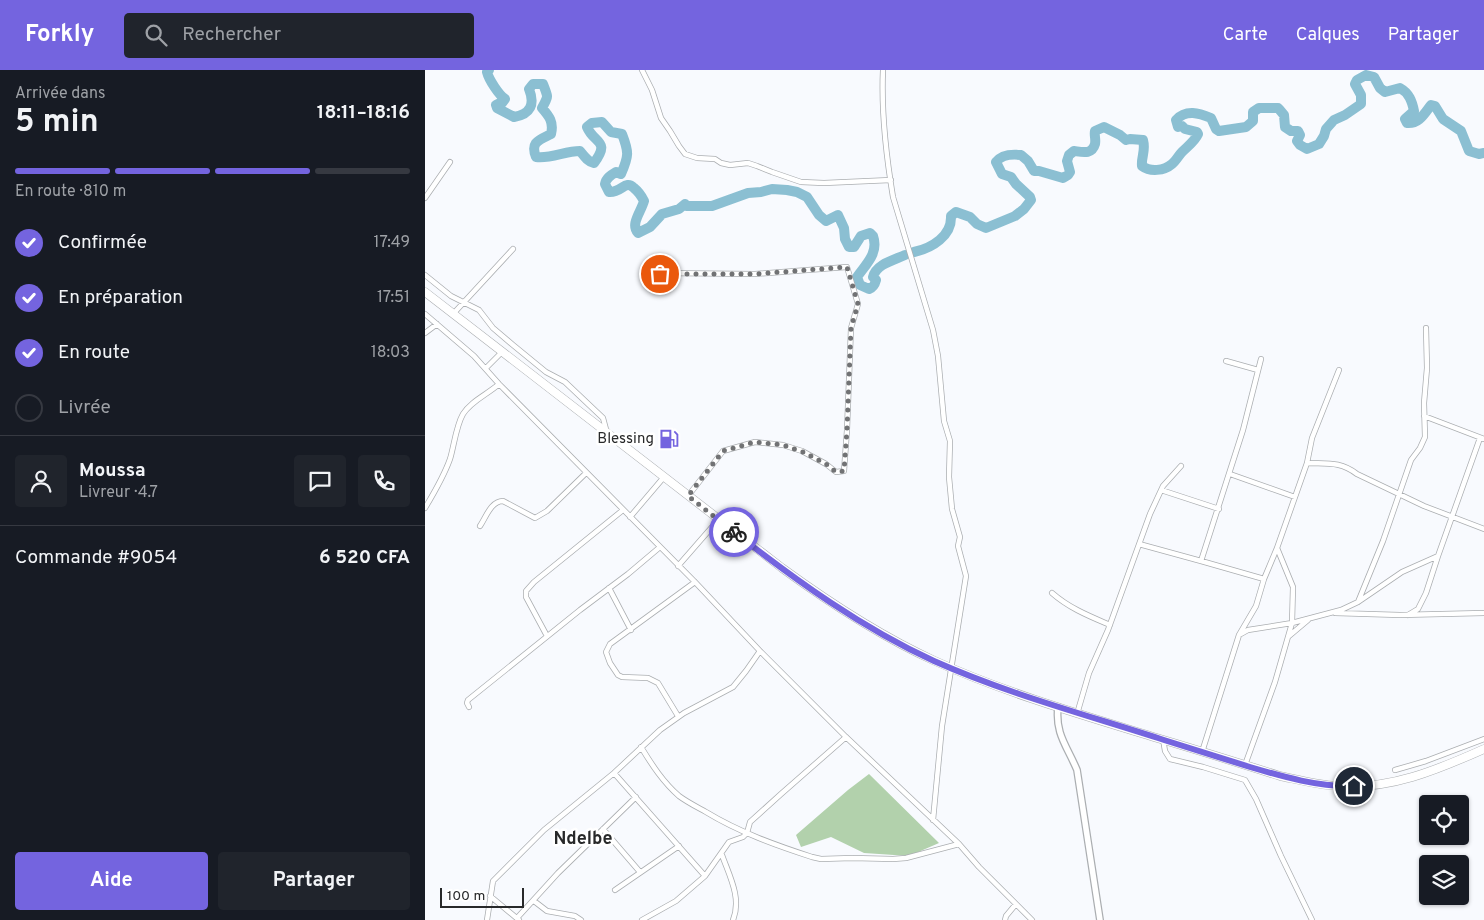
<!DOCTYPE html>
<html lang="fr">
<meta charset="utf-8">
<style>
body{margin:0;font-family:Overpass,sans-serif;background:#20242c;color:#f1f3f6;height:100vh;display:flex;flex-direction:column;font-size:19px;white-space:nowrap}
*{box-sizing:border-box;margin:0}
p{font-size:16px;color:#9ea1a6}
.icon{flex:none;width:28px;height:28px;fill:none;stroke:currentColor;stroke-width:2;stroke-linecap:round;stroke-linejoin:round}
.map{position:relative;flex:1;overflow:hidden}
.panel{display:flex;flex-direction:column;background:#171b24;width:425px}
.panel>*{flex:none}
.controls{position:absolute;left:994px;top:725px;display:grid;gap:10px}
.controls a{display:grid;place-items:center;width:50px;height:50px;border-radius:5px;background:#171b24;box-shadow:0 1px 4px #0004;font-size:25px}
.scale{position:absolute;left:15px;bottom:12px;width:84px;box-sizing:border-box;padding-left:5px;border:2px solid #28292a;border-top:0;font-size:14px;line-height:18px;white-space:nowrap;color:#28292a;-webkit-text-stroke:4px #fff;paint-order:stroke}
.pin{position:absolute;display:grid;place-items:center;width:42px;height:42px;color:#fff;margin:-21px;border:2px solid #fff;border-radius:50%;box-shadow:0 1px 5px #0007}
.courier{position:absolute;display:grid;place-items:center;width:50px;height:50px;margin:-25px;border:4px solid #7464df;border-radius:50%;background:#fff;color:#222;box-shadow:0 1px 6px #0007}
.head em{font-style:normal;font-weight:700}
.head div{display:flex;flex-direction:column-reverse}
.head{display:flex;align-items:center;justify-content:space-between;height:85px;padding:0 15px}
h1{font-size:32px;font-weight:700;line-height:38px}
.bar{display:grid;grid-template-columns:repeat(4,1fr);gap:8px 5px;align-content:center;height:60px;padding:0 15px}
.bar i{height:6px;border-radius:4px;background:#363941}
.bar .current{background:#7464df}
.bar p{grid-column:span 4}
.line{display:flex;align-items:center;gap:12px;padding:0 15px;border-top:1px solid #363941}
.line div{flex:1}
.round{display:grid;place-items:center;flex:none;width:52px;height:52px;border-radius:5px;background:#20242c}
ol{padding:0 15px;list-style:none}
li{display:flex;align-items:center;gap:15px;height:55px}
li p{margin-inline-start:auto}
li .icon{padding:5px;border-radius:50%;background:#7464df;color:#fff;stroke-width:4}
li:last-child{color:#9ea1a6}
li i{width:28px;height:28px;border:2px solid #363941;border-radius:50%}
.button{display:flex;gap:10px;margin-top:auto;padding:10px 15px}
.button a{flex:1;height:58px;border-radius:5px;background:#7464df;color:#fff;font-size:20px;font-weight:700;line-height:58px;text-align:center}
.button a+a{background:#20242c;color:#f1f3f6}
header{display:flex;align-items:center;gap:30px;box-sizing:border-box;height:70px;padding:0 25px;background:#7464df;color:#fff}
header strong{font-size:24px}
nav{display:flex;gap:28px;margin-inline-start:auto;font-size:18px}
.search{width:350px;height:45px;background:#20242c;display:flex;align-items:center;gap:12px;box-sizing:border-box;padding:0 18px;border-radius:5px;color:#9ea1a6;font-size:19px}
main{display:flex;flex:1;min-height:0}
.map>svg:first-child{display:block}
</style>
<header>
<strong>Forkly</strong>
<div class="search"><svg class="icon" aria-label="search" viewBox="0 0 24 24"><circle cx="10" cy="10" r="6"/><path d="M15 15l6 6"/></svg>Rechercher</div>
<nav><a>Carte</a><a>Calques</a><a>Partager</a></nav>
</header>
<main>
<section class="panel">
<div class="head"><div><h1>5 min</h1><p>Arrivée dans</p></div><em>18:11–18:16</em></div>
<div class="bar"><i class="current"></i><i class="current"></i><i class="current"></i><i></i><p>En route · 810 m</p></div>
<ol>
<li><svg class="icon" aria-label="check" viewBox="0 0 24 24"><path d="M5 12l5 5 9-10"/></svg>Confirmée<p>17:49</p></li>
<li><svg class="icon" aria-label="check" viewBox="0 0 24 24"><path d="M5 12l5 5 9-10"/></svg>En préparation<p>17:51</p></li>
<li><svg class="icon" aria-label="check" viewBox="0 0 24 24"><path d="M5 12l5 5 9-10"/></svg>En route<p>18:03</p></li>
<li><i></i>Livrée</li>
</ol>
<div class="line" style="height:90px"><a class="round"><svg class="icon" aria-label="person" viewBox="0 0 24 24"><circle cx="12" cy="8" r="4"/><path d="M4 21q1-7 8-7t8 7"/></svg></a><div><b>Moussa</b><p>Livreur · 4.7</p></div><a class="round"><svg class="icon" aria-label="chat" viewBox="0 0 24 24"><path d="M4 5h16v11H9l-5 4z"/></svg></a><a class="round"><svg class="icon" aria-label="phone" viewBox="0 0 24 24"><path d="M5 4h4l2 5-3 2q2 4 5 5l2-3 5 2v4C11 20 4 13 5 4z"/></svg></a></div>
<div class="line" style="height:65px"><div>Commande #9054</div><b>6 520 CFA</b></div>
<div class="button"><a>Aide</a><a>Partager</a></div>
</section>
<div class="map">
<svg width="1059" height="850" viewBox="0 0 1059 850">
<rect width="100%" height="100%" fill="#f8fafe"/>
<path fill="#b2d1ac" d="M444 704 514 773 484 786 439 783 406 767 376 777 371 765 423 720Z"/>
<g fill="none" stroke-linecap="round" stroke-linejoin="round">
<path stroke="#8bbfd2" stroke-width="10" d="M64 0 62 2C64 10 74 25 80 29L77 33H75L71 35 72 38 89 47C106 44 110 34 104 19L108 14H118C124 29 123 26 117 38 124 46 129 52 126 64 114 70 105 72 111 87 126 89 140 81 155 81 159 86 163 92 169 93 186 70 169 74 162 57L167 53 177 52 186 62 197 64C204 82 204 86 196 104L191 102C186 105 181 108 180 114L184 122C197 123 200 109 209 118 214 122 216 125 219 131 216 142 205 154 213 163L225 157 237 144 254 139 260 134V135L262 136H287L323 123 336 122 347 119 362 120 372 122 382 127 394 145 401 151 413 145 419 158 420 169 424 177H429L436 166 445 163 448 166C454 183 441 194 432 207L435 215 444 219C449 217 450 214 451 210L448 207C451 194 469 190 480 185
M489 182C507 178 527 166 526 146L531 142 545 147 552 154 561 158 590 146 599 139 606 130 605 127 591 114 586 107 577 104 571 92C577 84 587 84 596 85L603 91 609 101H614L638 108 643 105 645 102 642 91 644 85 649 81C657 82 667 85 670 74 671 69 669 65 670 61L679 57 695 65 701 70 705 69 718 70C721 81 716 87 717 96 725 102 739 101 747 94 751 91 754 85 757 82 763 76 770 71 773 64L772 62 760 59 757 56 753 57 751 50C761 39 774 43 786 48L791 59 794 61 821 57 828 51V42L834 38H853L854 39 859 45 860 57 866 61H873L875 65 872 71 875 75 882 79 894 74 899 66 901 59 909 50 920 45 936 34V25L930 14 932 10 941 5 949 7 955 18 960 22 975 18C984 23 987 31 989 41L980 49 982 53C994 54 999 44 1006 35L1010 36 1018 49 1036 61 1044 81 1054 84 1059 83"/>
<defs>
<path id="minor" d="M217 0 227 20 236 48 245 61 254 76 260 84 272 88 290 89 296 93 305 95 323 93 332 96 347 102 376 112 399 113 466 110
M458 0C456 43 461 85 468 127L508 260 513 286 519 351 525 371 524 407 527 439 535 467 533 476 541 506 517 656 508 750
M0 128 25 92
M235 203 330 204 422 197 433 234 426 258 422 360 419 401 411 402 401 394 377 381 358 375 330 372 298 381 263 426
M0 205 26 226 54 240 68 258 88 275 121 302 140 312 178 348 182 363
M0 244 49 286 74 314 270 512 335 581 421 667 534 774 554 797 607 850
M28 244 88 179
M0 263 12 254
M801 291 833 300
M61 298 77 282
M999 346 1059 369
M882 393C902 394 915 391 932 404L999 436 1059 459
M805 404 870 427
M736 420 794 439
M0 438C9 423 19 406 25 389 29 376 31 356 38 344 46 331 63 324 74 314
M205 447 239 407
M55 456C61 447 66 431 78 431L110 448 122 441 161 403
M714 474 776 491 839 509
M776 491 818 360 836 289
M253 496 294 449
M184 518 206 560
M627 523C644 538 664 546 685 555
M933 532 958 471 986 390 995 378 1000 367 999 333 1002 298 1001 258
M910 543 975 545 1059 543
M983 545 993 539 1001 523 1013 486 1055 368
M814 565 823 560 867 553 916 540 933 532 977 502 1013 486
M122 566 101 527V521L109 512 198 440
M864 566 883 550
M44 637 42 633 43 630 155 540 203 504 235 477
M652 644 664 603 683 560 725 444 738 416 756 396
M253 646 233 613 223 608 197 607 193 605 185 593 181 582 185 574 270 512
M738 669 740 681 745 689 778 697 820 710 831 729 856 786 887 850
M216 677C227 695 238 712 254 726 262 732 272 737 281 742 314 762 350 775 387 787L396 789 427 788 468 789 481 788 534 774
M777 682 814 565 831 536 839 509 852 478 882 393 887 368 914 300
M820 695 850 612 867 553 868 517 852 478
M970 700 1001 691 1059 669
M189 703 280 806 304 772 318 767 322 763 325 752 356 724 421 667
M178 759 215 802
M297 785C304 805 317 828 308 850
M190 820 254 776
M65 826 94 850
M109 831 122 841 150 846 156 850
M92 848 133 803 211 727
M62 850 68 811 119 760 189 703 235 660 259 643 308 617 321 601 335 581
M217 850 251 831 280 806
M580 850 581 846 591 834"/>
<path id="tertiary" d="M633 637C630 664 642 676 652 700L675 850"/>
<path id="trunk" d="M0 222 357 498C405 533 455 566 510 591 581 623 657 645 732 668 773 680 814 693 855 706 874 710 893 715 912 716 965 720 1012 700 1059 679"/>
</defs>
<use href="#minor" stroke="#abaeb1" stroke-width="6"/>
<use href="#tertiary" stroke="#abaeb1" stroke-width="8"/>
<use href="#trunk" stroke="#abaeb1" stroke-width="9"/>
<use href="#minor" stroke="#fff" stroke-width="4.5"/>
<use href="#tertiary" stroke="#fff" stroke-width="5.5"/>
<use href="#trunk" stroke="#fff" stroke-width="8"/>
</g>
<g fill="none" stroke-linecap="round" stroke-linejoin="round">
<path stroke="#717274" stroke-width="5" stroke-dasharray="0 9" d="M235 204H330L422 197 433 234 426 258 422 360 419 401 411 402 401 394 378 382 358 375 330 372 298 381 263 426 309 462"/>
<path stroke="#7464df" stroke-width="6" d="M309 462C372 511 437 558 509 591 583 624 662 645 739 670 767 679 796 688 825 697 859 707 893 717 929 716"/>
</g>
<defs>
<symbol id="fuel-bare" viewBox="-9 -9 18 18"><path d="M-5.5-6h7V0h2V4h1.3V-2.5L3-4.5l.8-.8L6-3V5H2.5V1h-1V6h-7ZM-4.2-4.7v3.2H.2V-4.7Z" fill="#7464df" stroke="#fff" stroke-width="2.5" paint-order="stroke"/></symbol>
</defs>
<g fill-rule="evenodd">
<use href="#fuel-bare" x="230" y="355" width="28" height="28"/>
</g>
<g text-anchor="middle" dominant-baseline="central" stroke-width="5" stroke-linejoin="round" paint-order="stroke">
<g font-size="15" fill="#28292a" stroke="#fff" text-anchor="end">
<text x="229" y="369">Blessing</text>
</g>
<g font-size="18" font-weight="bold" fill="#28292a" stroke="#fff">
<text x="158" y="769">Ndelbe</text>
</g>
</g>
</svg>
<div class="controls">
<a><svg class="icon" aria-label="locate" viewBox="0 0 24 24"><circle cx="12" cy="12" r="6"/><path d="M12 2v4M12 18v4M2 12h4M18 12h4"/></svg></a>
<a><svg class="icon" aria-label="layers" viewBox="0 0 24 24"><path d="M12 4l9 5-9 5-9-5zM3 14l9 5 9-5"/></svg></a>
</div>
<div class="scale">100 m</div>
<div class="pin" style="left:235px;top:204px;background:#ea580c"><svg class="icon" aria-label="bag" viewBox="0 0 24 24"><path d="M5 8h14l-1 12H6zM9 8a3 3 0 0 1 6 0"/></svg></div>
<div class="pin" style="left:929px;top:716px;background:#1f2937"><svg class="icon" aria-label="home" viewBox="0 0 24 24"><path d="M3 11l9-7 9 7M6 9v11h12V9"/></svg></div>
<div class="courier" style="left:309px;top:462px"><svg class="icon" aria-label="bike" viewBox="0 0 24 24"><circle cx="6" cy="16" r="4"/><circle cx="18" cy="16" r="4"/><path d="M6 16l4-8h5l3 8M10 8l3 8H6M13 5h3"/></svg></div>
</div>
</main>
